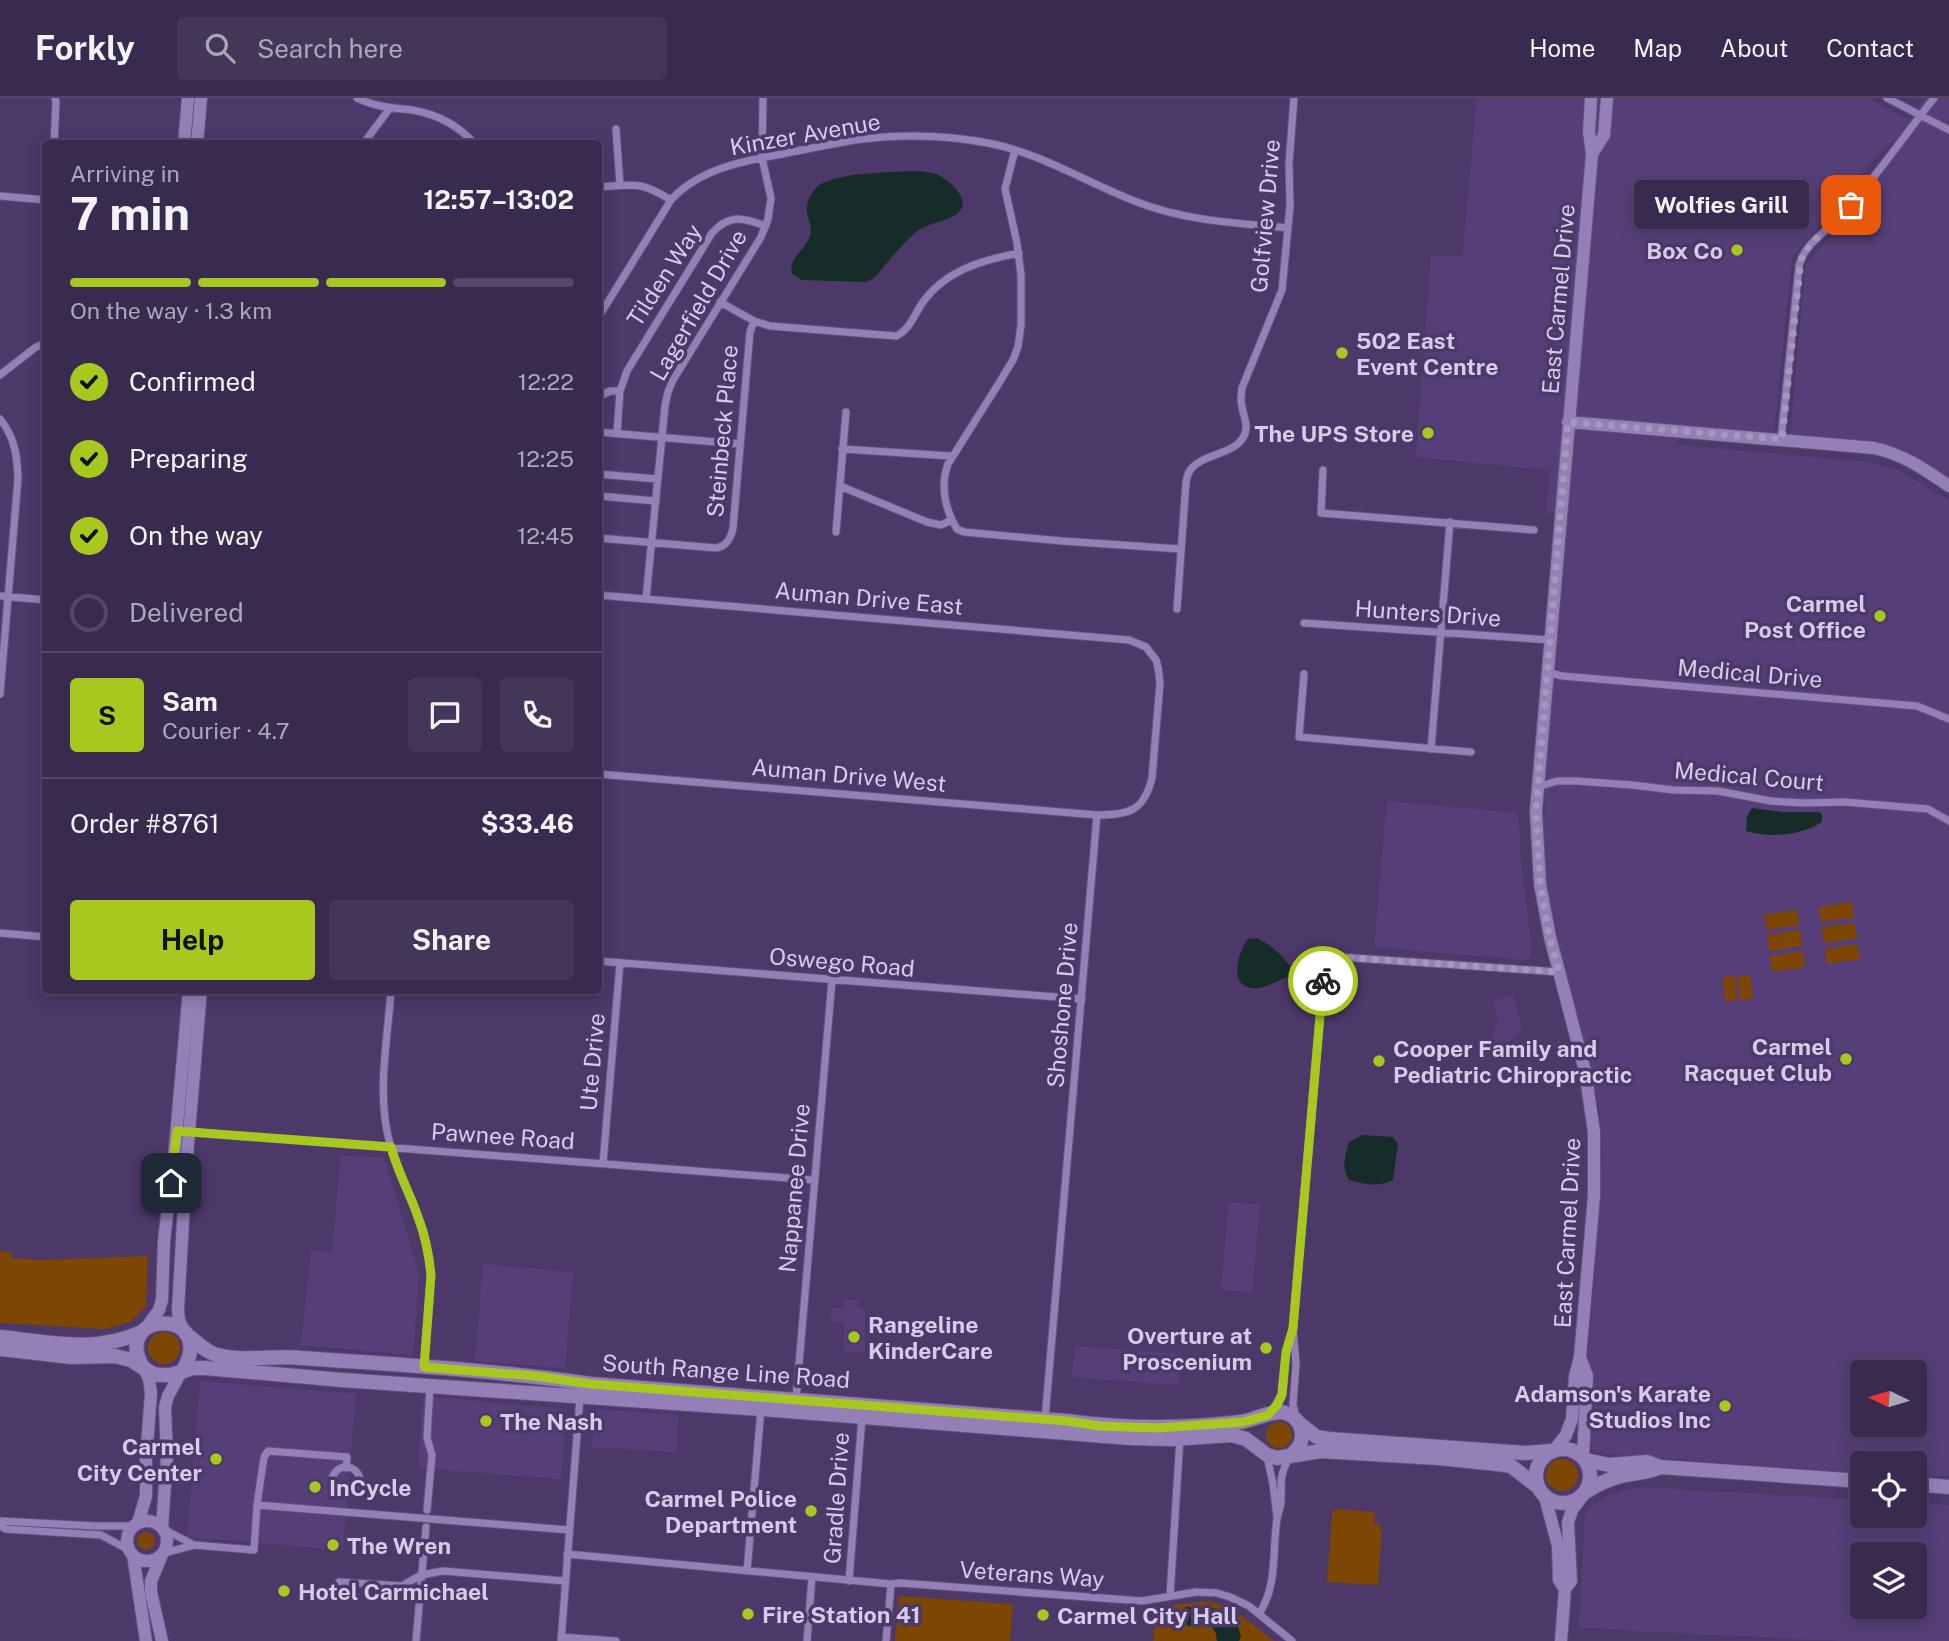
<!DOCTYPE html>
<meta charset="utf-8">
<style>
body{margin:0;font-family:"Public Sans",sans-serif;background:#443659;color:#f1f3f6;height:100vh;display:flex;flex-direction:column;font-size:26px;white-space:nowrap}
*{box-sizing:border-box;margin:0}
p{font-size:23px;color:#aba7b7}
.icon{flex:none;width:38px;height:38px;fill:none;stroke:currentColor;stroke-width:2;stroke-linecap:round;stroke-linejoin:round}
.map{position:relative;flex:1;overflow:hidden}
.panel{position:absolute;left:42px;top:42px;width:560px;height:854px;display:flex;flex-direction:column;background:#392a4f;border-radius:7px;box-shadow:0 4px 18px #0003,0 0 0 2px #534666}
.panel>*{flex:none}
.needle{width:46px;rotate:275deg}
.controls{position:absolute;left:1850px;top:1262px;display:grid;gap:14px}
.controls a{display:grid;place-items:center;width:77px;height:77px;border-radius:7px;background:#392a4f;box-shadow:0 4px 18px #0003,0 0 0 2px #534666;font-size:35px}
.pin{position:absolute;display:grid;place-items:center;width:60px;height:60px;color:#fff;margin:-30px;border-radius:14px;box-shadow:0 4px 10px #0006}
.courier{position:absolute;display:grid;place-items:center;width:70px;height:70px;margin:-35px;border:5px solid #a7c81f;border-radius:50%;background:#fff;color:#222;box-shadow:0 2px 9px #0007}
.bubble{position:absolute;height:49px;border-radius:7px;background:#392a4f;box-shadow:0 4px 18px #0003,0 0 0 2px #534666;font-size:23px;font-weight:700;line-height:49px;text-align:center}
.head em{font-style:normal;font-weight:700}
.head div{display:flex;flex-direction:column-reverse}
.head{display:flex;align-items:center;justify-content:space-between;height:119px;padding:0 28px}
h1{font-size:46px;font-weight:700;line-height:52px}
.bar{display:grid;grid-template-columns:repeat(4,1fr);gap:10px 7px;align-content:center;height:84px;padding:0 28px}
.bar i{height:9px;border-radius:5px;background:#534666}
.bar .current{background:#a7c81f}
.bar p{grid-column:span 4}
.line{display:flex;align-items:center;gap:18px;padding:0 28px;border-top:2px solid #534666}
.line div{flex:1}
.round{display:grid;place-items:center;flex:none;width:74px;height:74px;border-radius:7px;background:#443659}
ol{padding:0 28px;list-style:none}
li{display:flex;align-items:center;gap:21px;height:77px}
li p{margin-inline-start:auto}
li .icon{padding:7px;border-radius:50%;background:#a7c81f;color:#111;stroke-width:4}
li:last-child{color:#aba7b7}
li i{width:38px;height:38px;border:4px solid #534666;border-radius:50%}
.cta{display:flex;gap:14px;margin-top:auto;padding:14px 28px}
.cta a{flex:1;height:80px;border-radius:7px;background:#a7c81f;color:#111;font-size:28px;font-weight:700;line-height:80px;text-align:center}
.cta a+a{background:#443659;color:#f1f3f6}
header{display:flex;align-items:center;gap:42px;box-sizing:border-box;height:98px;padding:0 35px;background:#392a4f;border-bottom:2px solid #534666}
header strong{font-size:33px}
nav{display:flex;gap:38px;margin-inline-start:auto;font-size:24px}
.search{width:490px;height:63px;background:#443659;display:flex;align-items:center;gap:18px;box-sizing:border-box;padding:0 24px;border-radius:7px;color:#aba7b7;font-size:26px}
.map>svg:first-child{display:block}
</style>
<header>
<strong>Forkly</strong>
<div class="search"><svg class="icon" aria-label="search" viewBox="0 0 24 24"><circle cx="10" cy="10" r="6"/><path d="M15 15l6 6"/></svg>Search here</div>
<nav><a>Home</a><a>Map</a><a>About</a><a>Contact</a></nav>
</header>
<div class="map">
<svg width="1949" height="1543" viewBox="0 0 1949 1543">
<rect width="100%" height="100%" fill="#4c3869"/>
<path fill="#563f78" fill-rule="evenodd" d="M1477 0H1868L1910 22 1925 0H1949V380L1904 352 1869 345 1790 335 1806 166 1844 123 1899 38 1870 65 1833 113 1792 159 1774 334 1679 327 1677 347 1869 364 1899 373 1949 402V1378H1915L1914 1365H1862V1375L1607 1356 1594 1354 1591 1348 1592 1274 1588 1263V1253L1594 1189 1602 1052 1599 1009 1566 877 1546 784 1544 732 1547 658 1568 417 1546 415 1550 372 1416 359 1431 157 1462 159ZM1862 1274H1914V1326H1862Z
M1387 703 1518 715 1521 764 1532 852 1530 859 1526 862 1374 849Z
M1513 897 1522 931 1502 951H1491L1495 927 1499 926 1493 903Z
M341 1057 384 1060 419 1175 413 1257 301 1247 311 1152 332 1154Z
M1229 1104 1260 1106 1252 1194 1221 1192Z
M483 1166 573 1174 565 1270 475 1263Z
M845 1201 858 1202V1210L865 1211V1254H844V1224H831V1210H845Z
M1075 1248 1181 1256 1179 1287 1072 1279Z
M200 1283 356 1296 343 1452 187 1439Z
M423 1298 567 1311 561 1381 418 1370Z
M595 1311 679 1317 676 1354 592 1349Z
M1643 1389 1862 1402V1418H1914L1915 1405 1949 1407V1543H1841L1651 1534 1579 1529 1585 1414 1608 1396ZM1862 1456H1914V1508H1862Z"/>
<path fill="#7d4603" d="M1852 804 1854 819 1821 824 1819 809Z
M1797 812 1799 827 1767 832 1764 816Z
M1854 825 1857 840 1824 845 1822 829Z
M1800 832 1802 848 1769 853 1767 837Z
M1857 846 1860 861 1827 866 1825 851Z
M1803 853 1805 869 1772 874 1770 858Z
M1750 877 1753 901 1740 902 1738 878Z
M1735 878 1737 902 1725 904 1723 879Z
M0 1153 12 1154 11 1160 41 1162 148 1158 146 1208 131 1224 103 1231 0 1225Z
M148 1250a16 16 0 1 1 32 0a16 16 0 1 1-32 0Z
M1266 1337a13 13 0 1 1 26 0a13 13 0 1 1-26 0Z
M1546 1377a16 16 0 1 1 32 0a16 16 0 1 1-32 0Z
M1336 1411 1375 1414 1374 1425 1380 1426V1432L1382 1433 1378 1487 1327 1484 1332 1415Z
M137 1443a9 9 0 1 1 18 0a9 9 0 1 1-18 0Z
M899 1498 1013 1506 1010 1543H895Z
M1209 1503C1235 1509 1254 1527 1274 1543H1153L1156 1509Z"/>
<path fill="#162c28" d="M920 73C925 74 931 74 936 76 947 80 971 101 960 113 952 123 928 124 916 134 901 147 888 164 875 179L866 184 802 182 792 176C788 159 805 153 810 138 814 127 805 118 807 107 809 100 813 92 818 88 836 74 896 74 920 73Z
M1752 710 1783 714H1819L1822 716V724C1800 738 1771 740 1746 733L1747 718Z
M1257 840C1269 846 1282 856 1290 868L1287 879C1278 883 1266 890 1255 890 1228 890 1237 856 1248 841Z
M1363 1037 1393 1039 1398 1046 1393 1082C1378 1090 1366 1086 1349 1082 1341 1068 1345 1058 1349 1044Z
M1185 1509 1223 1511 1235 1518 1241 1539 1239 1543H1217C1216 1525 1205 1523 1189 1528L1186 1526C1184 1520 1188 1516 1185 1509Z"/>
<g fill="none" stroke-linecap="round" stroke-linejoin="round">
<defs>
<path id="minor" d="M357 0C376 9 392 10 412 12 436 16 458 27 475 46
M1887 0 1949 32
M616 31 620 87
M54 46 56 4 55 0
M363 46 390 10
M1015 52 1005 91 1017 145 1021 177V227L1018 249 1013 262 999 285 948 366C940 387 945 412 957 431L964 434 1062 443 1181 451
M598 89C635 87 638 82 671 102
M0 98 46 102
M720 204 754 223 770 228 896 238C910 232 915 215 923 204 946 172 983 162 1019 155
M598 220 671 102C699 71 743 63 782 56 806 51 831 46 855 42 898 36 946 37 988 45 1041 55 1087 85 1137 104 1186 123 1236 125 1288 130
M0 277 36 249 46 245
M598 299 610 293H620
M0 321C15 340 17 357 18 380L0 596
M598 334 740 346
M617 335 620 293 627 273 712 135C730 115 744 120 766 128
M1781 341 1799 168C1805 143 1829 133 1844 115 1876 79 1904 38 1934 0
M842 351 951 358
M1323 372 1321 415 1534 432
M598 376 657 381
M840 388 927 424 941 427 952 422
M598 398 656 403
M836 434 846 314
M598 440 716 450C727 448 731 440 733 430L750 234 754 223
M598 497 1129 542 1146 549 1156 562 1158 569 1160 585 1152 680C1144 713 1129 717 1097 717L598 676
M0 498 46 502
M646 501 665 308 668 294 673 282 761 139 768 121 771 100 762 60 763 0
M1177 511 1186 384C1187 381 1187 377 1189 374 1200 355 1234 358 1244 338 1250 327 1241 313 1241 301 1241 299 1242 291 1242 290L1282 192 1290 108 1289 66 1294 0
M1304 525 1550 542
M1547 574 1562 578 1917 608 1949 621
M1304 576 1299 639 1471 654
M1431 651 1450 424
M1538 685 1544 687 1557 683H1576L1632 687 1673 692 1718 693 1771 703 1804 705 1845 704 1928 711 1949 723
M0 835 46 839
M598 863 1082 901
M391 892C388 938 378 987 387 1033 393 1064 407 1090 418 1119 425 1137 429 1157 431 1177L424 1269
M188 1034 814 1082
M603 1065 620 865
M796 1301 832 882
M1272 1313 1281 1297 1286 1254 1292 1234
M1045 1321 1097 717
M1296 1321 1293 1306 1296 1266 1293 1230 1325 858 1559 874
M1267 1358 1273 1386 1277 1419
M332 1383a14 14 0 1 1 28 0a14 14 0 1 1-28 0Z
M257 1407 264 1359 268 1353 347 1359 346 1370
M427 1412 432 1357 427 1340 430 1289
M0 1423 96 1428H134
M0 1427 5 1431 101 1437 129 1452
M165 1432 194 1447 254 1452 257 1407 569 1432
M164 1455 194 1447
M567 1456 891 1486 900 1485 1142 1503 1196 1494 1217 1495 1230 1499 1249 1508 1292 1543
M747 1473 761 1311
M849 1483 862 1319
M339 1484 402 1488 421 1477 443 1473 565 1483
M1170 1498 1180 1340
M1259 1516C1278 1487 1272 1453 1277 1421 1278 1415 1280 1411 1281 1405 1282 1381 1278 1381 1290 1358
M561 1539 616 1543
M416 1543 426 1429
M561 1543 580 1299
M807 1543 812 1479
M886 1543 891 1486"/>
<path id="tertiary" d="M184 46 188 0
M197 46 201 0
M1592 56 1604 37 1607 0
M1568 324 1874 350C1905 357 1924 371 1949 388
M146 1230 159 1212 162 1202 164 1143 175 1049 189 892
M184 1234 179 1222 178 1212 186 1070 201 892
M1580 1259 1587 1278 1583 1359
M1555 1351 1566 1337 1572 1321 1575 1278 1580 1259 1594 1098V1034L1585 973 1550 839 1540 786 1536 713 1592 56 1589 34 1591 0
M1545 1399 1558 1448 1559 1482 1565 1491
M127 1443a20 20 0 1 1 40 0a20 20 0 1 1-40 0Z
M138 1425 146 1398V1360L151 1295 149 1281 144 1270
M162 1429 167 1359 165 1309 168 1298 181 1274
M133 1457 146 1543
M161 1459 151 1483V1494L162 1543
M1561 1543 1565 1491 1571 1483 1568 1424 1572 1412 1581 1400"/>
<path id="secondary" d="M186 1236C196 1243 205 1254 217 1257 242 1264 275 1257 302 1260 399 1267 495 1272 591 1286L1067 1323C1125 1331 1182 1331 1240 1324 1254 1322 1267 1314 1282 1314 1304 1319 1309 1343 1291 1357
M0 1239C51 1244 93 1256 142 1234
M0 1251 72 1259 115 1258 131 1262 153 1276 160 1277H171L193 1270H205L342 1282 761 1311 1130 1340 1172 1341 1232 1337 1246 1341 1267 1357 1277 1360 1321 1353 1439 1360 1497 1366 1511 1368 1538 1389
M143 1269C109 1211 221 1209 182 1274
M1300 1326 1317 1339 1329 1341 1525 1355 1551 1353
M1536 1378a27 27 0 1 1 54 0a27 27 0 1 1-54 0Z
M1586 1362 1609 1367 1647 1364 1660 1369 1862 1383
M1914 1386 1949 1389
M1587 1393C1601 1384 1615 1378 1631 1376 1642 1374 1650 1374 1660 1369"/>
</defs>
<use href="#minor" stroke="#63527b" stroke-width="9"/>
<use href="#tertiary" stroke="#63527b" stroke-width="14"/>
<use href="#secondary" stroke="#63527b" stroke-width="16"/>
<use href="#minor" stroke="#9480b7" stroke-width="7"/>
<use href="#tertiary" stroke="#9480b7" stroke-width="12"/>
<use href="#secondary" stroke="#9480b7" stroke-width="14"/>
</g>
<g fill="none" stroke-linecap="round" stroke-linejoin="round">
<path stroke="#a698bc" stroke-width="7" stroke-dasharray="0 12.6" d="M1323 883 1325 858 1559 874 1549 836 1540 786 1536 713 1568 324 1782 341 1801 162C1811 139 1835 127 1851 107"/>
<path stroke="#a7c81f" stroke-width="9" d="M171 1085 177 1033 391 1049C398 1075 411 1097 419 1122 426 1140 429 1158 431 1177L424 1269 536 1278 591 1286 1067 1323 1099 1328 1157 1330 1243 1324 1268 1317 1277 1307 1282 1297 1286 1254 1293 1230 1323 883"/>
</g>
<g fill="#a7c81f" stroke="#4c3869" stroke-width="2.5">
<circle cx="1737" cy="152" r="7"/>
<circle cx="1342" cy="255" r="7"/>
<circle cx="1428" cy="335" r="7"/>
<circle cx="1880" cy="518" r="7"/>
<circle cx="1846" cy="961" r="7"/>
<circle cx="1379" cy="963" r="7"/>
<circle cx="854" cy="1239" r="7"/>
<circle cx="1266" cy="1250" r="7"/>
<circle cx="1725" cy="1308" r="7"/>
<circle cx="486" cy="1323" r="7"/>
<circle cx="216" cy="1361" r="7"/>
<circle cx="315" cy="1389" r="7"/>
<circle cx="811" cy="1413" r="7"/>
<circle cx="333" cy="1447" r="7"/>
<circle cx="284" cy="1493" r="7"/>
<circle cx="748" cy="1516" r="7"/>
<circle cx="1043" cy="1517" r="7"/>
</g>
<g text-anchor="middle" dominant-baseline="central" stroke-width="7" stroke-linejoin="round" paint-order="stroke">
<g font-size="23" fill="#d6cce9" stroke="#4c3869">
<text transform="translate(805 36) rotate(-10)">Kinzer Avenue</text>
<text transform="translate(1265 118) rotate(-85)">Golfview Drive</text>
<text transform="translate(664 177) rotate(-57)">Tilden Way</text>
<text transform="translate(1558 201) rotate(-85)">East Carmel Drive</text>
<text transform="translate(698 207) rotate(-60)">Lagerfield Drive</text>
<text transform="translate(722 333) rotate(-85)">Steinbeck Place</text>
<text transform="translate(869 500) rotate(5)">Auman Drive East</text>
<text transform="translate(1428 515) rotate(4)">Hunters Drive</text>
<text transform="translate(1750 575) rotate(5)">Medical Drive</text>
<text transform="translate(849 677) rotate(5)">Auman Drive West</text>
<text transform="translate(1749 678) rotate(5)">Medical Court</text>
<text transform="translate(842 864) rotate(5)">Oswego Road</text>
<text transform="translate(1062 907) rotate(-85)">Shoshone Drive</text>
<text transform="translate(592 964) rotate(-85)">Ute Drive</text>
<text transform="translate(503 1038) rotate(4)">Pawnee Road</text>
<text transform="translate(794 1090) rotate(-85)">Nappanee Drive</text>
<text transform="translate(1567 1135) rotate(-87)">East Carmel Drive</text>
<text transform="translate(726 1273) rotate(4)">South Range Line Road</text>
<text transform="translate(836 1400) rotate(-86)">Gradle Drive</text>
<text transform="translate(1032 1476) rotate(4)">Veterans Way</text>
</g>
<g font-size="23" font-weight="bold" fill="#d6cce9" stroke="#4c3869" text-anchor="start">
<text x="1723" y="152" text-anchor="end">Box Co</text>
<text x="1356" y="242">502 East<tspan x="1356" dy="26">Event Centre</tspan></text>
<text x="1414" y="335" text-anchor="end">The UPS Store</text>
<text x="1866" y="505" text-anchor="end">Carmel<tspan x="1866" dy="26">Post Office</tspan></text>
<text x="1832" y="948" text-anchor="end">Carmel<tspan x="1832" dy="26">Racquet Club</tspan></text>
<text x="1393" y="950">Cooper Family and<tspan x="1393" dy="26">Pediatric Chiropractic</tspan></text>
<text x="868" y="1226">Rangeline<tspan x="868" dy="26">KinderCare</tspan></text>
<text x="1252" y="1237" text-anchor="end">Overture at<tspan x="1252" dy="26">Proscenium</tspan></text>
<text x="1711" y="1295" text-anchor="end">Adamson's Karate<tspan x="1711" dy="26">Studios Inc</tspan></text>
<text x="500" y="1323">The Nash</text>
<text x="202" y="1348" text-anchor="end">Carmel<tspan x="202" dy="26">City Center</tspan></text>
<text x="329" y="1389">InCycle</text>
<text x="797" y="1400" text-anchor="end">Carmel Police<tspan x="797" dy="26">Department</tspan></text>
<text x="347" y="1447">The Wren</text>
<text x="298" y="1493">Hotel Carmichael</text>
<text x="762" y="1516">Fire Station 41</text>
<text x="1057" y="1517">Carmel City Hall</text>
</g>
</g>
</svg>
<div class="controls">
<a><svg class="needle" viewBox="-14 -14 28 28"><path d="M0-13l5 13h-10z" fill="#e53935"/><path d="M0 13l5-13h-10z" fill="#aba7b7"/></svg></a>
<a><svg class="icon" aria-label="locate" viewBox="0 0 24 24"><circle cx="12" cy="12" r="6"/><path d="M12 2v4M12 18v4M2 12h4M18 12h4"/></svg></a>
<a><svg class="icon" aria-label="layers" viewBox="0 0 24 24"><path d="M12 4l9 5-9 5-9-5zM3 14l9 5 9-5"/></svg></a>
</div>
<div class="pin" style="left:1851px;top:107px;background:#ea580c"><svg class="icon" aria-label="bag" viewBox="0 0 24 24"><path d="M5 8h14l-1 12H6zM9 8a3 3 0 0 1 6 0"/></svg></div>
<div class="pin" style="left:171px;top:1085px;background:#1f2937"><svg class="icon" aria-label="home" viewBox="0 0 24 24"><path d="M3 11l9-7 9 7M6 9v11h12V9"/></svg></div>
<div class="courier" style="left:1323px;top:883px"><svg class="icon" aria-label="bike" viewBox="0 0 24 24"><circle cx="6" cy="16" r="4"/><circle cx="18" cy="16" r="4"/><path d="M6 16l4-8h5l3 8M10 8l3 8H6M13 5h3"/></svg></div>
<div class="bubble" style="left:1634px;top:82px;width:175px">Wolfies Grill</div>
<section class="panel">
<div class="head"><div><h1>7 min</h1><p>Arriving in</p></div><em>12:57–13:02</em></div>
<div class="bar"><i class="current"></i><i class="current"></i><i class="current"></i><i></i><p>On the way · 1.3 km</p></div>
<ol>
<li><svg class="icon" aria-label="check" viewBox="0 0 24 24"><path d="M5 12l5 5 9-10"/></svg>Confirmed<p>12:22</p></li>
<li><svg class="icon" aria-label="check" viewBox="0 0 24 24"><path d="M5 12l5 5 9-10"/></svg>Preparing<p>12:25</p></li>
<li><svg class="icon" aria-label="check" viewBox="0 0 24 24"><path d="M5 12l5 5 9-10"/></svg>On the way<p>12:45</p></li>
<li><i></i>Delivered</li>
</ol>
<div class="line" style="height:126px"><b class="round" style="background:#a7c81f;color:#111">S</b><div><b>Sam</b><p>Courier · 4.7</p></div><a class="round"><svg class="icon" aria-label="chat" viewBox="0 0 24 24"><path d="M4 5h16v11H9l-5 4z"/></svg></a><a class="round"><svg class="icon" aria-label="phone" viewBox="0 0 24 24"><path d="M5 4h4l2 5-3 2q2 4 5 5l2-3 5 2v4C11 20 4 13 5 4z"/></svg></a></div>
<div class="line" style="height:91px"><div>Order #8761</div><b>$33.46</b></div>
<div class="cta"><a>Help</a><a>Share</a></div>
</section>
</div>
